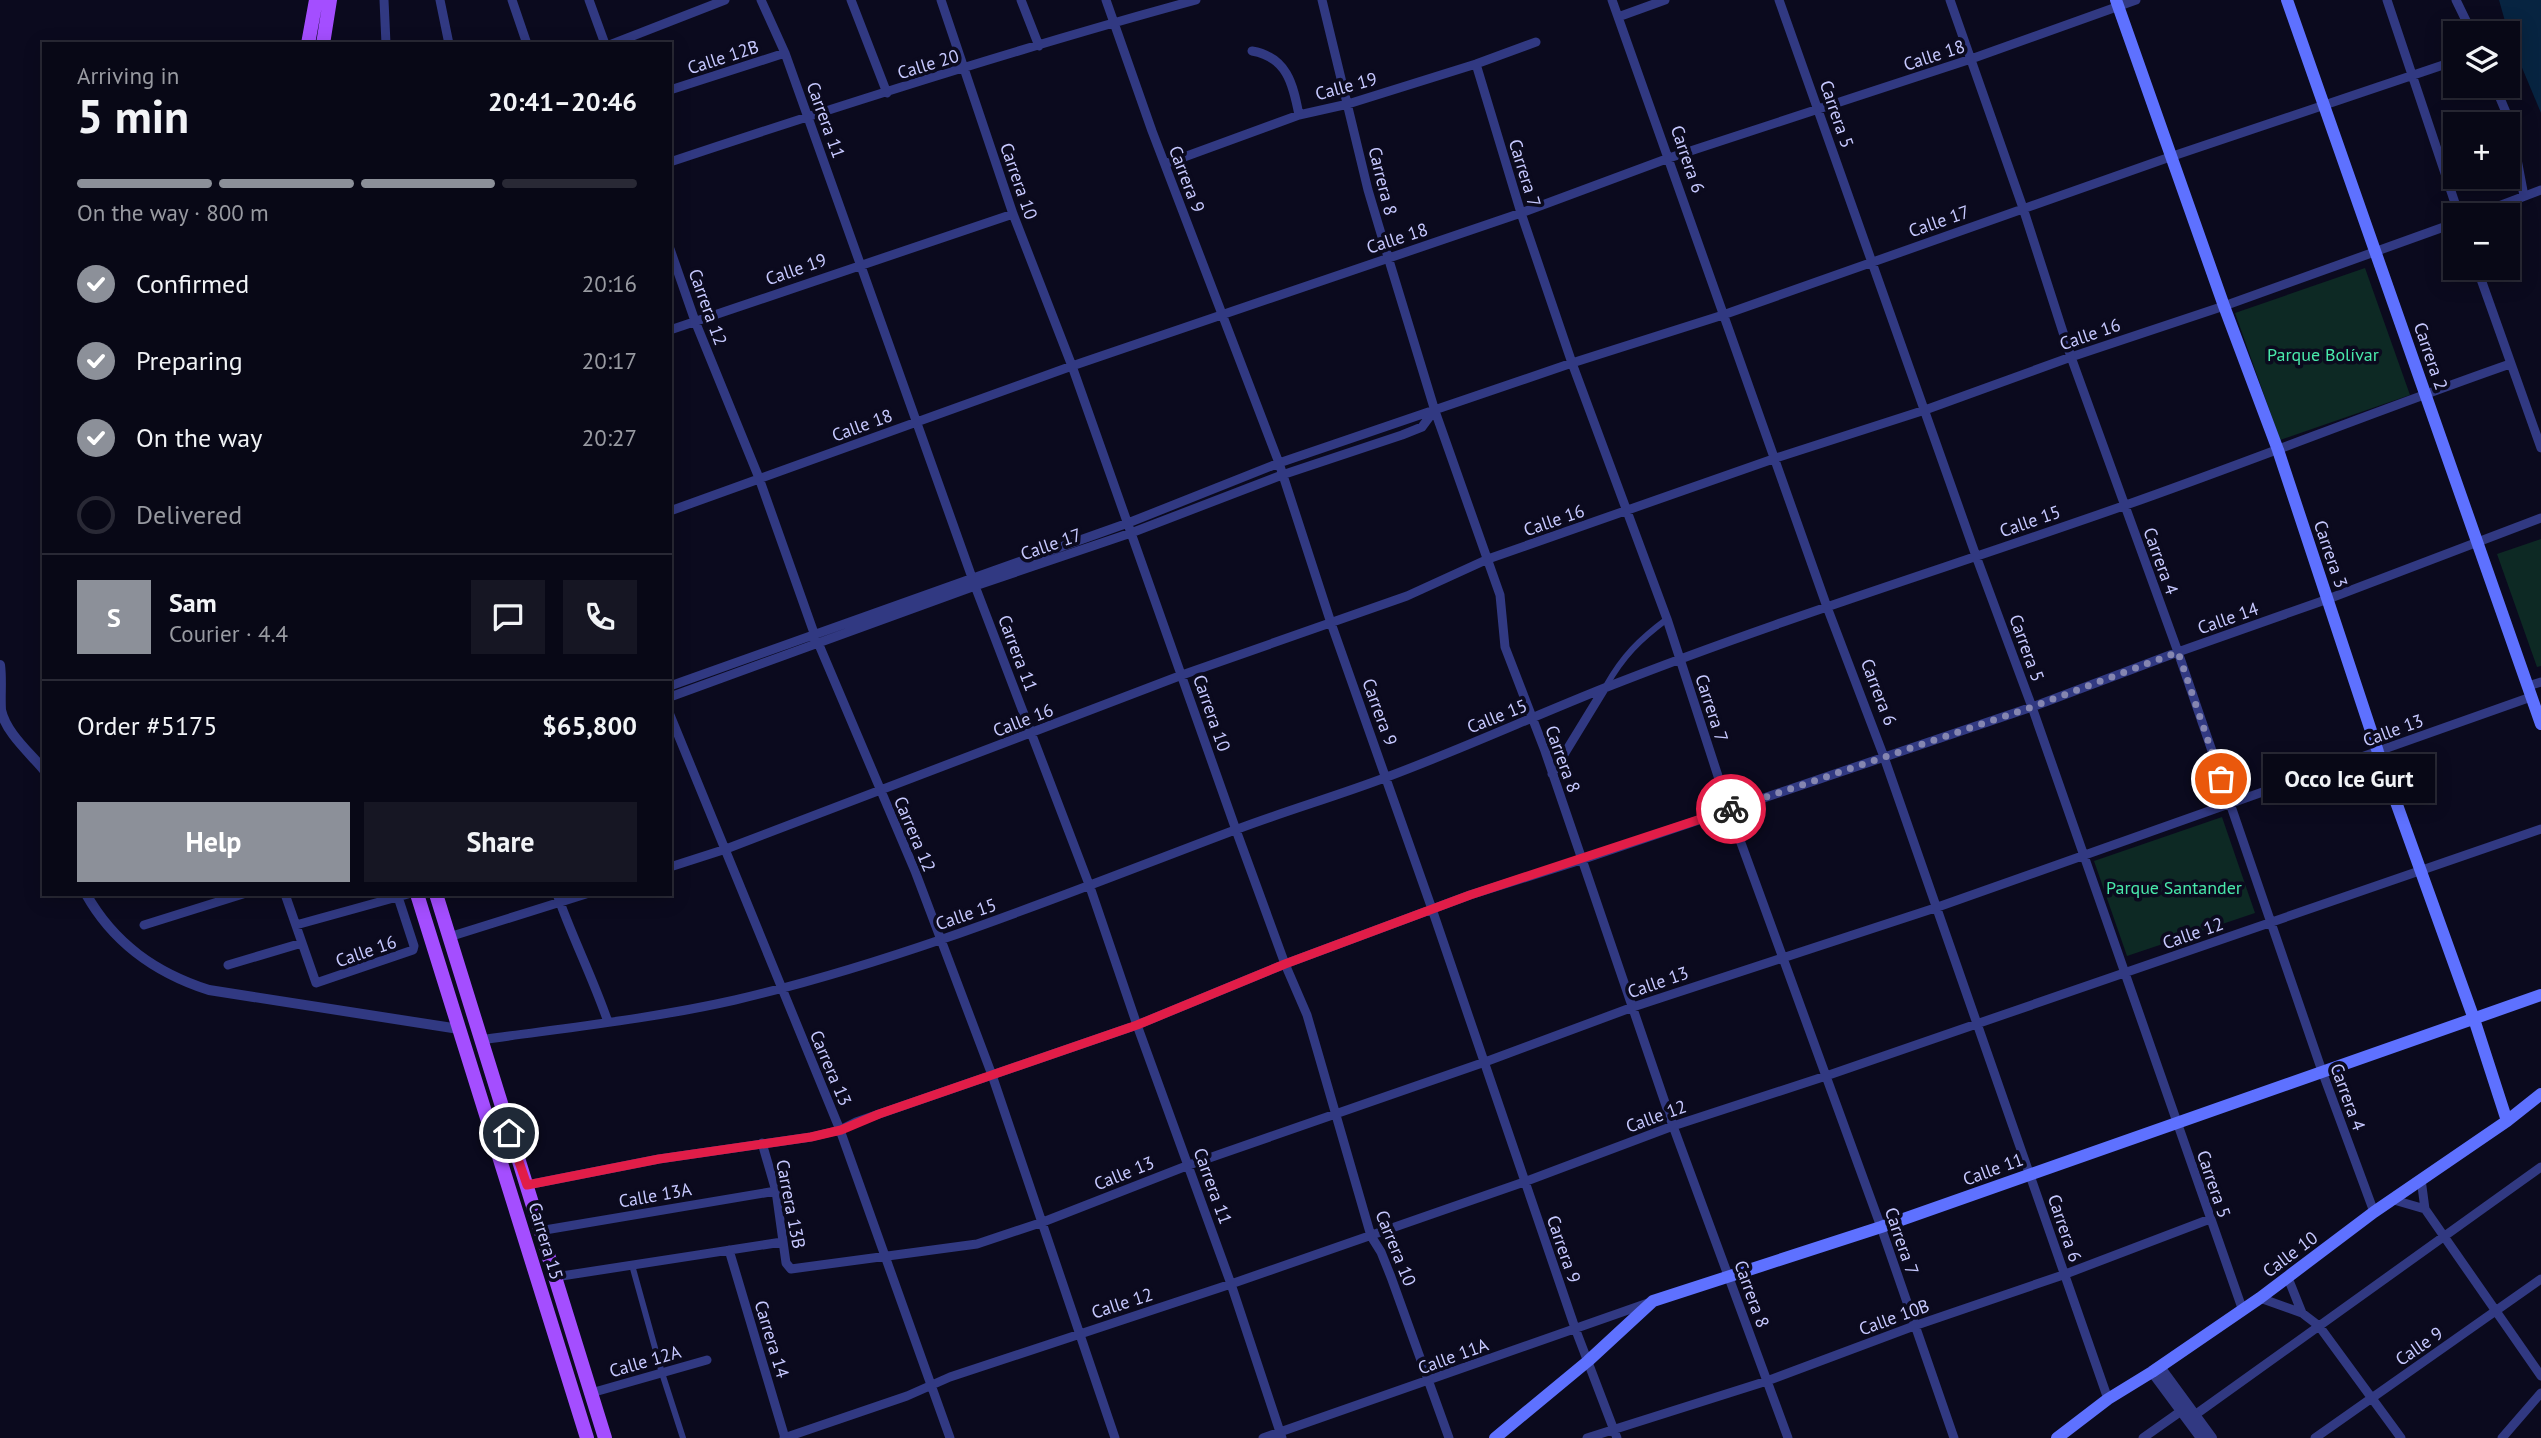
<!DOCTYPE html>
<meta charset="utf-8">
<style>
body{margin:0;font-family:"PT Sans",sans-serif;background:#161623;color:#f1f3f6;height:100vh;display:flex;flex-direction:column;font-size:26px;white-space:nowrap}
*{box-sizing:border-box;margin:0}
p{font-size:23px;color:#989aa1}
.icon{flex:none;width:38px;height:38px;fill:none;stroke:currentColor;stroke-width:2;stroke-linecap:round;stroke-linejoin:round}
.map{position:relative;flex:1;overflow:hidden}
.details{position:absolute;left:42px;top:42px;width:630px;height:854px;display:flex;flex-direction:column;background:#080816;border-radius:0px;box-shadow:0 4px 18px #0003,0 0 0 2px #292935}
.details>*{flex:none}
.fabs{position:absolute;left:2443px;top:21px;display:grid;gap:14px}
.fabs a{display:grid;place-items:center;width:77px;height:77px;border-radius:0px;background:#080816;box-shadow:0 4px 18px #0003,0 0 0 2px #292935;font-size:35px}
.pin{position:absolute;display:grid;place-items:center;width:60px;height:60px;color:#fff;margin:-30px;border:4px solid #fff;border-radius:50%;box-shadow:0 2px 7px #0007}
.courier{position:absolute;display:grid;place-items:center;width:70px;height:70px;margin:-35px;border:5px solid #e11d48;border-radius:50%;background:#fff;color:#222;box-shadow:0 2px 9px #0007}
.bubble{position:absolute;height:49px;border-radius:0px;background:#080816;box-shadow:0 4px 18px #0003,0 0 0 2px #292935;font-size:23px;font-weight:700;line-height:49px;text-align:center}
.summary em{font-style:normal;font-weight:700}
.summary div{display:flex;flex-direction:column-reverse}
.summary{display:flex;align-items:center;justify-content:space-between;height:119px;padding:0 35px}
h1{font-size:46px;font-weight:700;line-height:52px}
.bar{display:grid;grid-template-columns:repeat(4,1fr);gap:10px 7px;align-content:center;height:84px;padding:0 35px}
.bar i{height:9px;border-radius:5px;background:#292935}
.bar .current{background:#8c9099}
.bar p{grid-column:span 4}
.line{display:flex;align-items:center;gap:18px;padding:0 35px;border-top:2px solid #292935}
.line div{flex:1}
.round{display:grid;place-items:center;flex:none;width:74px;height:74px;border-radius:0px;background:#161623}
ol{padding:0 35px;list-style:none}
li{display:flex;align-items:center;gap:21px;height:77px}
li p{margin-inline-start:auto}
li .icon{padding:7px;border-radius:50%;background:#8c9099;color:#fff;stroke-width:4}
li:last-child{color:#989aa1}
li i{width:38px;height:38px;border:4px solid #292935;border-radius:50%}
.button{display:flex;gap:14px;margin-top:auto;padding:14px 35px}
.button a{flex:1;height:80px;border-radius:0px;background:#8c9099;color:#fff;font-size:28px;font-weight:700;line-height:80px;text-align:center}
.button a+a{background:#161623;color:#f1f3f6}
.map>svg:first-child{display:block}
</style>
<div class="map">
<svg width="2541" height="1438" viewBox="0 0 2541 1438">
<rect width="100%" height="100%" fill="#0b0a1e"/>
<path fill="#0d2924" d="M2365 268 2410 395 2280 440 2235 313Z
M2541 539V666L2537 667 2497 554Z
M2222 817 2255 913 2127 956 2094 861Z"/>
<path fill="#072441" d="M2499 0H2541V113L2510 39Z"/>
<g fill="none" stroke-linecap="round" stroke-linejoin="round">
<path stroke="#313982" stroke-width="6" d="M1606 686C1623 656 1639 640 1667 619
M632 1265 662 1373 683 1438"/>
<path stroke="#313982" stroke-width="9" d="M384 0 386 44
M440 0 449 44
M512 0 527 44
M589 0 605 44
M761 0 785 53 975 586 1090 887 1137 1025 1231 1284 1282 1438
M851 0 887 93
M941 0 1013 214 1072 366 1236 830 1285 964 1307 1015 1371 1236 1381 1252 1391 1277 1449 1438
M1021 0 1039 46
M1106 0 1152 131 1279 463 1331 623 1432 909 1575 1328 1617 1438
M1322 0 1368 190 1388 257 1435 411 1500 595 1505 647 1545 751 1673 1126 1788 1438
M1612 0 1827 607 1884 757 2108 1399
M1779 0 1976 556 2032 707 2242 1308
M1950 0 2023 208 2071 357 2178 652 2322 1071 2374 1212
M2387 0 2459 215
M2456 0 2472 33
M1618 17 1665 0
M612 44 725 0
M1252 51C1287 57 1293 84 1299 115
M1476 64 1521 213 1572 363 1667 619 1729 810 1881 1227 1954 1438
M2495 86 2510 122 2524 196
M670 90 785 53
M670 162C844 104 1019 48 1196 0
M1165 164 1299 115 1348 104 1476 64 1536 42
M2475 215 2541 190
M670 249 695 321 759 478 814 633 915 871 992 1075 1115 1438
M2477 268 2541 448
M670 330 1013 214
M670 511 1072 366 1521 213 1669 158 1971 59 2136 0
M670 686 1128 523 1279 463 1572 363 1723 315 2170 157 2455 61
M2528 686 2541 682
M670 697 975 586 1131 533 1282 475 1402 435 1422 427 1433 412
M670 715 840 1130 950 1438
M1552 774 1604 689
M670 867 726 849 1182 675 1407 596 1488 559 1776 458 1925 410 2071 357 2224 306 2455 223
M285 894 316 983 413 950 414 946 398 897
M557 894C572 937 593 978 608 1022
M144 925 243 894
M296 925 408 894
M449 937 586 894
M228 965 302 943
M480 1040C565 1028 651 1019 735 1000 907 960 1070 892 1235 830 1285 811 1337 796 1387 777 1462 749 1534 716 1607 687 1777 620 1953 566 2126 505 2254 460 2381 409 2510 364
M762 1143 776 1191 786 1263 791 1269 977 1244 1043 1222 1189 1165 1485 1062 1633 1007 1935 908 2531 697
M2421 1179 2425 1209 2541 1376
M527 1185 659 1159 811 1137 840 1130 856 1122 1137 1025 1285 964 1470 895 1581 860 2032 707 2178 652 2328 599 2541 518
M2394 1200 2425 1209
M539 1231 776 1191
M729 1250 785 1438
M555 1277 782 1242
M2288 1278 2302 1313
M2260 1298 2302 1313 2319 1326 2401 1438
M591 1393 707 1360
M2192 1417 2541 1167
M784 1438 907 1396 950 1377 1231 1284 1524 1182 1673 1126 1826 1076 2541 829
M1263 1438 1648 1303
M1587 1438 1767 1381 1914 1326 2063 1275 2210 1219
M2143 1438 2184 1409
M2315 1438 2541 1279
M2502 1438 2541 1393"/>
<path stroke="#313982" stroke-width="10" d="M0 665C2 680 0 695 1 710 6 733 30 753 44 770
M86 894C114 944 156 973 209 990L459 1029
M2160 1367 2212 1438
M2152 1372 2201 1438"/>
<path stroke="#5e71ff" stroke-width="12" d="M2116 0 2224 306 2278 450 2378 752 2474 1019 2507 1121
M2287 0 2541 724
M1495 1438 1588 1361 1653 1301 1881 1227 2541 995
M2057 1438 2108 1399 2152 1372 2260 1298 2374 1212 2507 1121 2541 1094"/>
<path stroke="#a44eff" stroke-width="14" d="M308 44 316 0
M323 44 330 0
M417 894 587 1438
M436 894 605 1438"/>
</g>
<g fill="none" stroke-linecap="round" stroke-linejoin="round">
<path stroke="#8586b0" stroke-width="7" stroke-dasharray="0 12.6" d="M1731 809 2032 707 2178 652 2221 779"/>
<path stroke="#e11d48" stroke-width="9" d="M509 1133 527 1185 659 1159 811 1137 841 1130 879 1114 1137 1025 1285 964 1470 895 1731 809"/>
</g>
<g text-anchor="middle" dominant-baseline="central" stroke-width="7" stroke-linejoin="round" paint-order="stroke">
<g font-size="18" fill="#c7c9ff" stroke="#0b0a1e">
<text transform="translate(1934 55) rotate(-18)">Calle 18</text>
<text transform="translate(723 57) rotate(-18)">Calle 12B</text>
<text transform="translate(928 64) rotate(-17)">Calle 20</text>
<text transform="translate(1346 86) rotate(-15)">Calle 19</text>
<text transform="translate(1837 114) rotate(71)">Carrera 5</text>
<text transform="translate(826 120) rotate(70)">Carrera 11</text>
<text transform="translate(1688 159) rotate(71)">Carrera 6</text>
<text transform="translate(1525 173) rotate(73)">Carrera 7</text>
<text transform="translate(1187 179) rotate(69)">Carrera 9</text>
<text transform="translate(1019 181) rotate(71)">Carrera 10</text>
<text transform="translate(1383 181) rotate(76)">Carrera 8</text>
<text transform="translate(1939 221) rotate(-19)">Calle 17</text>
<text transform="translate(1397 238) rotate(-18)">Calle 18</text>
<text transform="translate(796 269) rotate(-19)">Calle 19</text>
<text transform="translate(708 307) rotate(70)">Carrera 12</text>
<text transform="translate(2090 334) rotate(-19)">Calle 16</text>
<text transform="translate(2431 356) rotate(71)">Carrera 2</text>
<text transform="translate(862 425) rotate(-20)">Calle 18</text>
<text transform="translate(1554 520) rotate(-19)">Calle 16</text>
<text transform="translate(2030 521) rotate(-19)">Calle 15</text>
<text transform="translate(1051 544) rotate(-19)">Calle 17</text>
<text transform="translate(2331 554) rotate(71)">Carrera 3</text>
<text transform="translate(2161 561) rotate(70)">Carrera 4</text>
<text transform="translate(2228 618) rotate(-19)">Calle 14</text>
<text transform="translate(2027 648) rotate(70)">Carrera 5</text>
<text transform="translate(1018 653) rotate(69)">Carrera 11</text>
<text transform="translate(1879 692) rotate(69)">Carrera 6</text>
<text transform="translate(1712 708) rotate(72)">Carrera 7</text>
<text transform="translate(1380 712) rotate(70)">Carrera 9</text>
<text transform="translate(1212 713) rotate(71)">Carrera 10</text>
<text transform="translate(1497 716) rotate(-22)">Calle 15</text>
<text transform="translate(1023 720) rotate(-21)">Calle 16</text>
<text transform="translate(2393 730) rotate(-20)">Calle 13</text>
<text transform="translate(1563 759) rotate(70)">Carrera 8</text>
<text transform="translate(915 834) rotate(67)">Carrera 12</text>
<text transform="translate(966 914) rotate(-19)">Calle 15</text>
<text transform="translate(2193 933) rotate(-19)">Calle 12</text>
<text transform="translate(366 951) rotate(-19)">Calle 16</text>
<text transform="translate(1658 982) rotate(-19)">Calle 13</text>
<text transform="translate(831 1068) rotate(67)">Carrera 13</text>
<text transform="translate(2348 1097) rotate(70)">Carrera 4</text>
<text transform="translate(1656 1116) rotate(-20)">Calle 12</text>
<text transform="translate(1993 1169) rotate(-20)">Calle 11</text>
<text transform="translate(1124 1173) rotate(-22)">Calle 13</text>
<text transform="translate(2214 1184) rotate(71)">Carrera 5</text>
<text transform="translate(1213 1186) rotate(70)">Carrera 11</text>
<text transform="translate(655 1195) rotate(-10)">Calle 13A</text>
<text transform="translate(791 1204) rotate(79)">Carrera 13B</text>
<text transform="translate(2065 1228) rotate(71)">Carrera 6</text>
<text transform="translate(546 1241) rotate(73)">Carrera 15</text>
<text transform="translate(1902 1241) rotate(71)">Carrera 7</text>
<text transform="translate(1396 1248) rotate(68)">Carrera 10</text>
<text transform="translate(1564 1249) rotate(71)">Carrera 9</text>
<text transform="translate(2290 1254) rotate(-37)">Calle 10</text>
<text transform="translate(1752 1294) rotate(70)">Carrera 8</text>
<text transform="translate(1122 1303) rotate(-18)">Calle 12</text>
<text transform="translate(1894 1317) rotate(-20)">Calle 10B</text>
<text transform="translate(772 1339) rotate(73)">Carrera 14</text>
<text transform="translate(2419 1346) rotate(-35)">Calle 9</text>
<text transform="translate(1453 1356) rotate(-20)">Calle 11A</text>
<text transform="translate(645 1361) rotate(-16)">Calle 12A</text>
</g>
<g font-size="18" fill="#49e9ab" stroke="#0b0a1e">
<text x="2323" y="354">Parque Bolívar</text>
<text x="2174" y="887">Parque Santander</text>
</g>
</g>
</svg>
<div class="fabs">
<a><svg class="icon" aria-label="layers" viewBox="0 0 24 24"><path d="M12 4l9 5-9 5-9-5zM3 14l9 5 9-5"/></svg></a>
<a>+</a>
<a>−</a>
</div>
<div class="pin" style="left:2221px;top:779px;background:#ea580c"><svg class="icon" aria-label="bag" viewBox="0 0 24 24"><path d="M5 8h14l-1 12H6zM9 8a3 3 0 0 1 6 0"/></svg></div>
<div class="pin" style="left:509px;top:1133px;background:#1f2937"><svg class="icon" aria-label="home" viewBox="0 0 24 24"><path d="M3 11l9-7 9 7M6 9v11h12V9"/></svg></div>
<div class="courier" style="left:1731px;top:809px"><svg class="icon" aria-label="bike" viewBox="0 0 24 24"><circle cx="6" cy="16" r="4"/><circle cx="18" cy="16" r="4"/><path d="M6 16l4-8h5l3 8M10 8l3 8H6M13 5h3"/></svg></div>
<div class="bubble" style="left:2263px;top:754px;width:172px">Occo Ice Gurt</div>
<section class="details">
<div class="summary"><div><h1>5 min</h1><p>Arriving in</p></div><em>20:41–20:46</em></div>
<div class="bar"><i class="current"></i><i class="current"></i><i class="current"></i><i></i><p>On the way · 800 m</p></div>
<ol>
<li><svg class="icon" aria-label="check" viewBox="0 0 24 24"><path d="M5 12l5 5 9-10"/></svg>Confirmed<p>20:16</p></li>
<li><svg class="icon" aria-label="check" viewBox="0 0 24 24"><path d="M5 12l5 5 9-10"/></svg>Preparing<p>20:17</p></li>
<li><svg class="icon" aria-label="check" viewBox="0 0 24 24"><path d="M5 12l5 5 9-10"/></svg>On the way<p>20:27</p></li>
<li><i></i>Delivered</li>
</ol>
<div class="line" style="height:126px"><b class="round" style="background:#8c9099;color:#fff">S</b><div><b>Sam</b><p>Courier · 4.4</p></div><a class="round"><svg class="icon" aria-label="chat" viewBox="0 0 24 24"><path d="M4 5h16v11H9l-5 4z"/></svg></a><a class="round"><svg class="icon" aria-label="phone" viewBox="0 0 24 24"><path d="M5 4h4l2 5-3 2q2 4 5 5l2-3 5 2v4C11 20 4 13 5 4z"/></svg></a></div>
<div class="line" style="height:91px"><div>Order #5175</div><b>$65,800</b></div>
<div class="button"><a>Help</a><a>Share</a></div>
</section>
</div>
